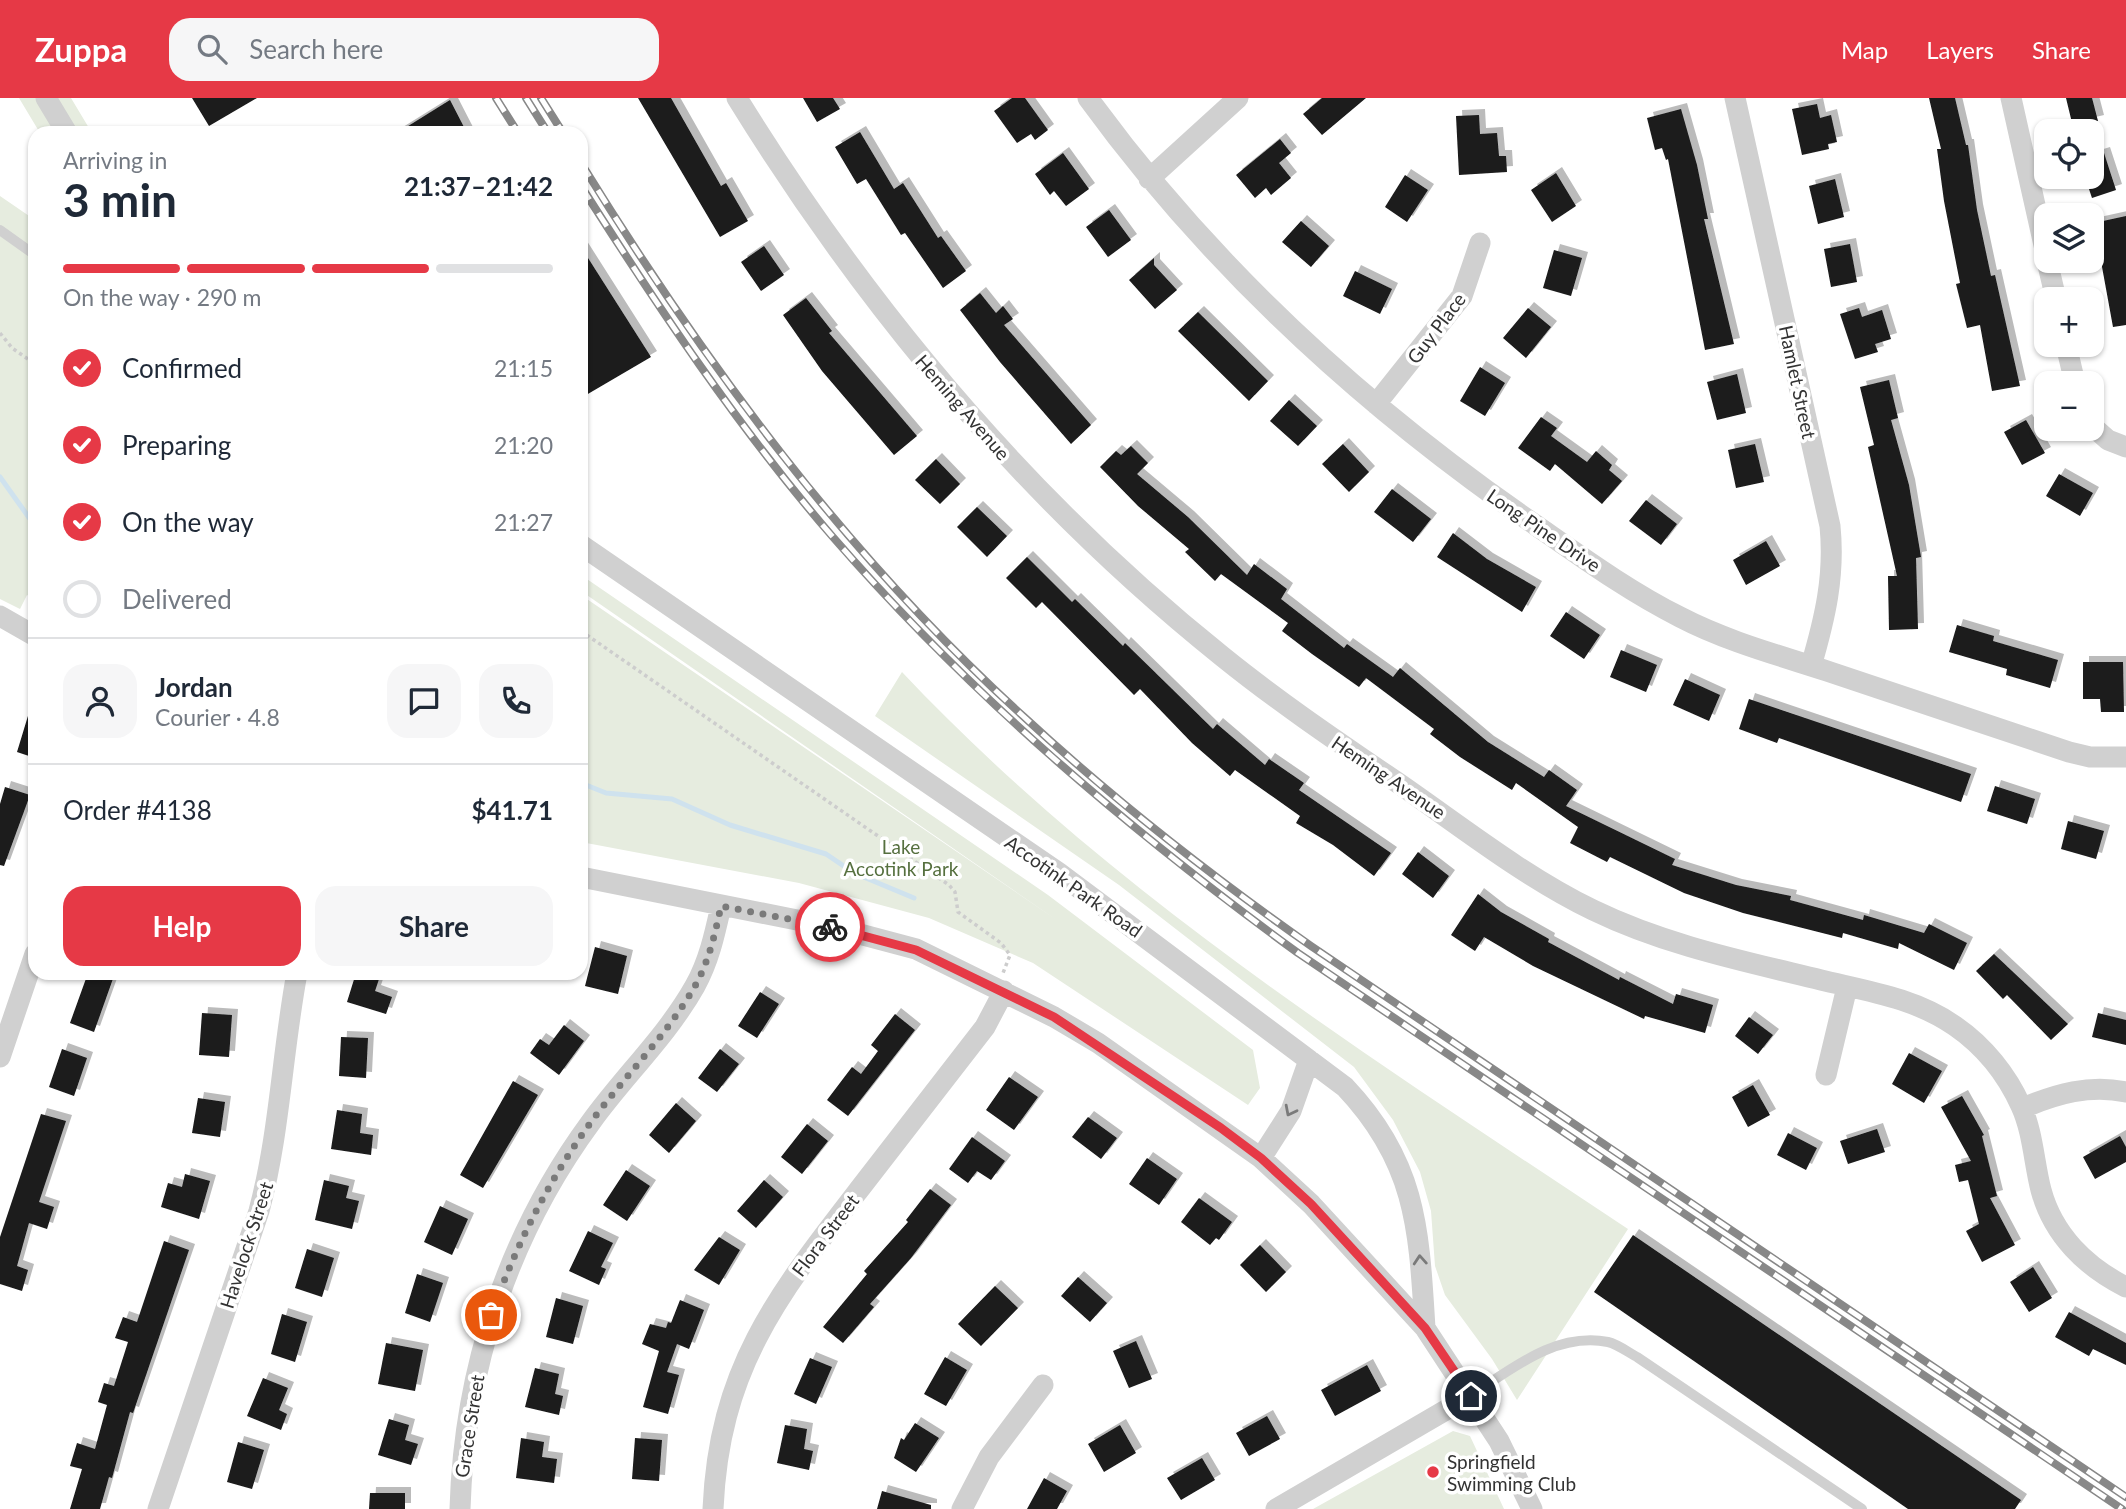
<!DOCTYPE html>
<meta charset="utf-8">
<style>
body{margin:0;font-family:Lato,sans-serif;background:#f6f6f7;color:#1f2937;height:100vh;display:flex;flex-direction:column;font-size:26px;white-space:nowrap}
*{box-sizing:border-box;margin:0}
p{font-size:23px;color:#747a83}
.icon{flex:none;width:38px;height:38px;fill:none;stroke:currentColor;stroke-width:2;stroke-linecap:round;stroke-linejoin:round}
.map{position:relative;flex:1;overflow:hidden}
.details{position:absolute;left:28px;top:28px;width:560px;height:854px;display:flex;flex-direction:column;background:#fff;border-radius:21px;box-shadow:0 2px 5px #0004}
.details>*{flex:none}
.controls{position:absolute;left:2034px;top:21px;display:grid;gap:14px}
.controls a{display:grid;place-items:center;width:70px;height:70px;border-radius:14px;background:#fff;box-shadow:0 2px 5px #0004;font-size:35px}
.pin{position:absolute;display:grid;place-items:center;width:60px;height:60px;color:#fff;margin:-30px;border:4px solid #fff;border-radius:50%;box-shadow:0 2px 7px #0007}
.courier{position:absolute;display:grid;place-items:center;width:70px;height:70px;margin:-35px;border:5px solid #e63946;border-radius:50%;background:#fff;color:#222;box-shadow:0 2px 9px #0007}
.overview em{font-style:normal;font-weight:700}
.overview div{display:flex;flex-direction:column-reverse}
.overview{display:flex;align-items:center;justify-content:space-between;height:119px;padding:0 35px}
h1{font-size:46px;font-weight:700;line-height:52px}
.bar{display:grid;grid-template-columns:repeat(4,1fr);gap:10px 7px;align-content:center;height:84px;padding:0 35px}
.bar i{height:9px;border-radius:5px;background:#e0e1e3}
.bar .active{background:#e63946}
.bar p{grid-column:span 4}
.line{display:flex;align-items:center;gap:18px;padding:0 35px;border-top:2px solid #e0e1e3}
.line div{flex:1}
.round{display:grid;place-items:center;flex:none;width:74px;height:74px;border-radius:21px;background:#f6f6f7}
ol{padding:0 35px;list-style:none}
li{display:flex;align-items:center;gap:21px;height:77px}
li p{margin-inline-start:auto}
li .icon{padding:7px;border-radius:50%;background:#e63946;color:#fff;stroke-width:4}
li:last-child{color:#747a83}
li i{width:38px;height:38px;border:4px solid #e0e1e3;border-radius:50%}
.button{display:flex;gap:14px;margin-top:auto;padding:14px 35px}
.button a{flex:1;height:80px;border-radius:21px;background:#e63946;color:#fff;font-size:28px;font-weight:700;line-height:80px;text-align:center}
.button a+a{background:#f6f6f7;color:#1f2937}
header{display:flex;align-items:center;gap:42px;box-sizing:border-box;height:98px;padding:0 35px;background:#e63946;color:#fff}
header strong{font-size:33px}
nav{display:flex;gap:38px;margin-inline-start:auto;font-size:24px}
.search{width:490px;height:63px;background:#f6f6f7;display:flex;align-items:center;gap:18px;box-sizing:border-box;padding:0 24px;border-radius:21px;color:#747a83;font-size:26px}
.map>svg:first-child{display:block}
</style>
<header>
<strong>Zuppa</strong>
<div class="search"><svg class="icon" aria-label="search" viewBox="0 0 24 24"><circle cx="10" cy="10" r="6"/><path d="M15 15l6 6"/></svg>Search here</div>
<nav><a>Map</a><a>Layers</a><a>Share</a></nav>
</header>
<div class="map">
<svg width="2126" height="1411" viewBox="0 0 2126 1411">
<defs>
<filter id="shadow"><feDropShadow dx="6" dy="-6" stdDeviation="0" flood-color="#0004"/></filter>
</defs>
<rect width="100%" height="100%" fill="#fff"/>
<path fill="#e6ecdf" d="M19 0H71L92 35H40Z
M0 98 35 122V501L27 497 20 511 0 501Z
M581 477 1048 797 1253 952 1260 990 1248 1007 1033 865 929 820 799 785 581 744V497L1061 825 581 493Z
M902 574C1113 798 1374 962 1628 1131L1517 1302 1492 1261 1445 1197 1435 1168 1431 1113 1420 1074 1393 1022 1354 969 1119 787 875 618Z
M1453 1333 1470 1338 1504 1411H1313Z"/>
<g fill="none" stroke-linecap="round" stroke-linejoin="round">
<path stroke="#cfe2ee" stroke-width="5" d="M0 379 35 428
M581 685 606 695 672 701 730 727 826 756 854 775 914 800"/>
</g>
<path fill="#1a1a1a" filter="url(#shadow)" d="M192 0H257L209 28Z
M638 0H671L721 88 726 85 748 123 720 139Z
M803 0H833L840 11 817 24Z
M1012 0H1025L1048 32 1035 42 1031 36 1017 45 994 13Z
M1322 0H1366L1322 37 1303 16Z
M1929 0H1955L1966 47H1968L1977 112 1991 178 1995 177 2020 288 1992 293 1980 227 1967 230 1956 186 1960 185 1944 103 1937 51H1941Z
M2066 0H2092L2098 23 2073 29Z
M450 2 467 35H397Z
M1817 6 1820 20 1831 17 1837 44 1828 46 1829 51 1802 57 1792 11Z
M1681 11 1697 67 1708 121H1704L1734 246 1705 252 1668 61 1666 62 1662 50 1655 52 1647 20Z
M1479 17 1480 36 1497 35 1499 58H1506L1507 74 1459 77 1456 18Z
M860 34 894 91 903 85 938 140 941 138 966 173 943 190 905 135 901 137 866 81 857 86 835 49Z
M1280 41 1291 55 1279 65 1291 80 1271 97 1266 90 1255 100 1236 77Z
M1063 55 1089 91 1066 108 1054 93 1050 97 1035 76Z
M2104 55 2116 92 2092 100 2085 79H2091V59Z
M1556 75 1576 108 1552 124 1531 92Z
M1405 77 1428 92 1407 124 1385 109Z
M1835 81 1844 119 1818 126 1809 88Z
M1109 112 1131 142 1108 159 1086 129Z
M2126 118V227L2113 229 2094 125Z
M1301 123 1329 148 1311 169 1282 144Z
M1850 146 1857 184 1831 189 1824 151Z
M764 148 784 177 761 193 741 164Z
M581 149 651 259 581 300Z
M1554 152 1582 160 1571 198 1543 190Z
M1154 160V167L1177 192 1155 211 1129 182Z
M1355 173 1392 191 1380 216 1343 198Z
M980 195 996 215 1003 208 1013 221 1004 227 1091 327 1071 346 1000 264 960 212Z
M806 200 832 233 829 235 917 338 894 357 822 273 783 217Z
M1528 210 1551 229 1526 260 1503 240Z
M1859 210 1862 219 1882 212 1891 241 1875 246 1878 254 1855 261 1840 216Z
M1198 214 1268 283 1249 303 1178 233Z
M1480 269 1505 285 1485 318 1460 303Z
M1737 276 1746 315 1717 322 1707 284Z
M1889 282 1898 320 1891 322 1909 387 1921 459 1916 460 1918 531 1889 532 1888 478H1897L1868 349 1874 347 1860 289Z
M1289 302 1317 328 1298 348 1270 323Z
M1541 319 1557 330 1551 338 1587 364 1596 353 1612 367 1609 372 1622 383 1602 406 1555 366 1550 373 1518 350Z
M2026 322 2045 355 2022 367 2004 334Z
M1343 346 1369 374 1349 394 1322 366Z
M1755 346 1764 384 1736 390 1728 352Z
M1131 348 1148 365 1137 376 1188 419 1247 477 1254 466 1287 491 1281 501 1344 550 1347 546 1393 579 1400 570 1488 644 1544 679 1549 672 1577 692 1566 708 1675 761 1672 767 1736 787 1791 798 1790 802 1863 822 1864 817 1924 835 1929 826 1967 845 1954 872 1899 845 1898 851 1843 835 1842 840 1743 815 1684 795 1610 759 1607 764 1570 745 1578 729 1516 685 1512 692 1460 659 1430 636 1434 631 1366 580 1359 589 1312 556 1282 533 1288 525 1221 476 1215 483 1185 454 1189 451 1138 408 1100 369 1116 353 1121 357Z
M936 361 960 386 940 406 915 382Z
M2059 376 2093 395 2080 418 2046 398Z
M1392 391 1431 421 1413 444 1374 414Z
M1646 402 1677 426 1661 447 1629 423Z
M977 409 1007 438 987 459 957 429Z
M1453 435 1487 461 1536 489 1522 514 1437 459Z
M1766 443 1780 468 1746 487 1733 462Z
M1027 459 1072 504 1075 501 1123 548 1125 545 1213 631 1217 626 1265 667 1269 661 1304 685 1299 692 1391 755 1374 778 1333 747 1296 725 1300 718 1235 672 1230 678 1192 645 1140 591 1134 597 1042 504 1036 510 1006 480Z
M1566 514 1600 537 1584 561 1550 538Z
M1957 527 1994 538 1993 543 2058 562 2050 590 2006 577 2007 571 1949 554Z
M1621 552 1657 567 1646 594 1610 579Z
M2083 564H2123L2124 614H2101L2100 601H2083Z
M1685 581 1720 597 1709 623 1673 607Z
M1749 601 1971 676 1961 704 1779 640 1777 645 1739 631Z
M31 608 35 609V660L17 654Z
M1995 688 2035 701 2027 726 1987 713Z
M5 689 30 697 4 768 0 767V706Z
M2068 723 2104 733 2096 761 2061 751Z
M1418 754 1449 778 1433 800 1402 776Z
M1478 796 1501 814 1549 841 1548 844 1619 882 1620 879 1673 906 1676 896 1713 907 1705 935 1645 918 1644 921 1533 868 1484 839 1475 853 1451 837Z
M595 849 627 858 618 896 585 888Z
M1994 856 2068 926 2051 942 2007 897 2003 901 1976 873Z
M88 875H115L94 934 70 925Z
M356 875H381L375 893 392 899 386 916 347 904Z
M760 894 779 906 757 940 738 928Z
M202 915 232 917 229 959 199 957Z
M2098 915 2126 922V947L2092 939Z
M895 916 915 932 848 1018 827 1002 852 969 861 976 878 953 871 947Z
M1749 919 1773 937 1758 956 1735 938Z
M564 927 584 943 559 977 530 955 540 941 549 947Z
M341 939 368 940 366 980 339 978Z
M62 951 87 960 74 998 49 989Z
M720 951 739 966 717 994 698 980Z
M1909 955 1942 973 1924 1005 1892 986Z
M1009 979 1038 999 1014 1032 986 1012Z
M513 983 538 997 483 1090 460 1077Z
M1753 987 1770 1017 1748 1029 1732 999Z
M1962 998 1984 1037 1982 1038 1997 1098 1990 1100 2015 1147 1982 1164 1966 1133 1979 1126 1968 1082 1959 1084 1955 1067 1971 1063 1941 1009Z
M198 1000 225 1004 220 1039 192 1035Z
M676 1005 696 1023 669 1055 649 1037Z
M337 1012 362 1016 360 1035 373 1037 371 1057 331 1051Z
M41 1016 66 1023 39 1104 54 1109 47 1131 29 1125 17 1168 28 1172 22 1193 0 1186V1139Z
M1088 1019 1117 1040 1101 1061 1072 1039Z
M807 1026 828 1043 802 1076 781 1059Z
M1877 1031 1885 1054 1848 1066 1840 1043Z
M1788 1035 1817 1050 1806 1072 1777 1057Z
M2120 1038 2126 1049V1064L2095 1081 2083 1059Z
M972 1039 1005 1063 991 1082 977 1073 968 1085 949 1071Z
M1147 1060 1177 1081 1159 1107 1129 1086Z
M626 1072 650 1088 627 1123 603 1107Z
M185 1076 210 1083 199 1121 161 1109 168 1085 182 1089Z
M324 1082 349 1088 346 1100 359 1103 352 1131 315 1122Z
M764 1082 783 1099 756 1130 737 1113Z
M930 1091 951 1107 911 1160 870 1206 874 1209 843 1245 823 1229 867 1176 864 1173 908 1124 906 1122Z
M1199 1100 1232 1124 1219 1142 1216 1140 1210 1147 1181 1124Z
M440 1108 468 1121 452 1157 424 1144Z
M588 1133 613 1145 601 1169 606 1171 599 1187 569 1173Z
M1633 1137 2021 1402 2015 1411H1908L1594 1194Z
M719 1139 740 1152 719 1187 694 1172Z
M164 1143 189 1152 133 1315 130 1314 112 1380 109 1379 100 1411H70L82 1371 70 1368 77 1345 95 1351 107 1307 98 1304 104 1285 114 1288 128 1244 115 1240 123 1219 137 1224Z
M1260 1147 1286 1174 1266 1194 1240 1167Z
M307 1151 334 1160 322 1199 295 1190Z
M2033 1169 2052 1200 2029 1214 2010 1184Z
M417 1176 443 1185 430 1224 405 1215Z
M1078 1179 1107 1205 1090 1224 1061 1198Z
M995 1188 1018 1210 981 1248 958 1226Z
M556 1200 583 1208 573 1246 546 1239Z
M680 1202 704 1212 689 1251 677 1246 667 1274 679 1277 668 1316 643 1309 659 1253 642 1246 650 1226 666 1230 668 1224 671 1225Z
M2069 1214 2126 1245V1267L2093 1251 2089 1258 2055 1239Z
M282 1216 307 1224 295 1264 271 1256Z
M1136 1243 1152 1281 1129 1290 1113 1253Z
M386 1245 423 1252 415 1293 378 1286Z
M945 1259 967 1272 946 1308 924 1296Z
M810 1260 832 1269 816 1306 794 1296Z
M1367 1267 1381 1293 1335 1318 1321 1292Z
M535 1270 559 1276 555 1296 563 1298 559 1317 525 1309Z
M263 1280 288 1290 279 1312 287 1316 281 1332 247 1318Z
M1267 1318 1280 1341 1249 1358 1236 1335Z
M389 1321 409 1327 405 1342 418 1346 411 1367 378 1357Z
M915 1325 939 1340 916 1374 894 1360 901 1340 904 1342Z
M785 1327 807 1331 804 1351 813 1353 809 1372 777 1365Z
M1120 1327 1136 1355 1104 1374 1088 1346Z
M521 1340 544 1344 542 1359 557 1361 554 1385 516 1380Z
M635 1340 662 1342 659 1383 632 1381Z
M238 1344 264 1352 252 1391 227 1384Z
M1202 1360 1215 1382 1181 1402 1167 1380Z
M1044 1380 1067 1393 1057 1411H1027Z
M882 1393 931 1407V1411H877Z
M370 1395H405V1411H369Z"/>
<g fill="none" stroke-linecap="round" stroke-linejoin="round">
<path stroke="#cdcdcd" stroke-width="3.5" stroke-dasharray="3.5 3.5" stroke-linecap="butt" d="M0 235 12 250 35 266
M581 533 949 787 955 794 958 814 1001 845 1010 857 1003 875"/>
<path stroke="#d0d0d0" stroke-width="10" d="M0 132 35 157
M1470 1298C1512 1271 1555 1234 1608 1244 1617 1246 1628 1254 1637 1259L1862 1411"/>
<path stroke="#d0d0d0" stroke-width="21" d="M46 0 67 35
M737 0C868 212 1028 403 1223 559 1280 605 1341 646 1401 687 1463 730 1525 779 1593 812 1665 847 1743 863 1821 882 1867 893 1915 900 1955 928 1984 948 2007 977 2021 1008 2033 1034 2034 1065 2041 1092 2053 1137 2086 1169 2126 1189
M1088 0C1211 169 1365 310 1537 428 1583 460 1630 494 1680 519 1726 543 1778 557 1827 573 1908 600 1988 627 2069 654L2090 659H2126
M1735 0 1830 428C1835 478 1825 520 1811 568
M2011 0 2046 156
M1149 81 1238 0
M2047 163 2056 201
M2066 247 2075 285
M1376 306 1462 198 1480 145
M2091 327 2108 342 2126 349
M581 447 1059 775 1345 989C1417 1065 1419 1132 1425 1230
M0 518 35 538
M581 779 837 830 916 851 1054 919 1098 945 1261 1060 1311 1106 1425 1230 1499 1343 1532 1411
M0 959 35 856
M1826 977 1847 889
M2023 1010C2056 996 2090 986 2126 994
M1261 1060 1291 1013 1309 962
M158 1411 259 1113C280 1034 282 955 297 875
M460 1411C464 1271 508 1137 591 1024 624 978 667 938 695 888 709 863 715 835 721 808
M713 1411C719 1272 776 1199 858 1093 900 1039 942 984 985 929L1004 893
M962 1411 989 1359 1043 1287
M1276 1411 1470 1298"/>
<defs>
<path id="rail" d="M496 0 518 35
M526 0 548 35
M541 0 563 35
M581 65C705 266 847 458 1023 618 1114 702 1210 777 1311 848L2126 1399
M581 88C658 209 737 328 832 438 970 597 1128 731 1298 855L2122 1411"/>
</defs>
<use href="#rail" stroke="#888" stroke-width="8"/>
<use href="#rail" stroke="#fff" stroke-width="5" stroke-dasharray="16" stroke-linecap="butt"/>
</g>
<defs><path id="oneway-chevron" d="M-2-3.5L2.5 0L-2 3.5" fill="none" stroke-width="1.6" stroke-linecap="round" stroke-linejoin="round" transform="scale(1.75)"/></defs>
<g stroke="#7a7a7a">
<use href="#oneway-chevron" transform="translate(1290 1013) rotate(117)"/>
<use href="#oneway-chevron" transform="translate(1420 1162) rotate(-94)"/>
</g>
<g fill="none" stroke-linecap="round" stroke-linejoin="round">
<path stroke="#7a7a7a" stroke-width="7" stroke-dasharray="0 12.6" d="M491 1217C516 1148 548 1083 591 1024 625 978 667 937 695 888 709 863 715 836 721 808L830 829"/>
<path stroke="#e63946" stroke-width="9" d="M830 829 916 852 1054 919 1221 1030 1261 1060 1311 1106 1425 1230 1471 1298"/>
</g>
<circle fill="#e63946" stroke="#fff" stroke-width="2.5" cx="1433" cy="1374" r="7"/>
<g text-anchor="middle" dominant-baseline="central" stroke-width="7" stroke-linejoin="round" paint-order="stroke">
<g font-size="19" fill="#333" stroke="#fff">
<text transform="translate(1436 230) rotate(-53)">Guy Place</text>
<text transform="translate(1798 284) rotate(78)">Hamlet Street</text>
<text transform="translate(963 309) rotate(49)">Heming Avenue</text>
<text transform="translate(1544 432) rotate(34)">Long Pine Drive</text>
<text transform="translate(1389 679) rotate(34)">Heming Avenue</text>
<text transform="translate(1074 788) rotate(35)">Accotink Park Road</text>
<text transform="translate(825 1137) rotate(-53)">Flora Street</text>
<text transform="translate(246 1147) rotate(-72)">Havelock Street</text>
<text transform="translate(469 1328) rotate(-81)">Grace Street</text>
</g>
<g font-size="19" fill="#56703f" stroke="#fff">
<text x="901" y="748">Lake<tspan x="901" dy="22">Accotink Park</tspan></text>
</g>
<g font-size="19" fill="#333" stroke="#fff" text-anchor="start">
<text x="1447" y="1363">Springfield<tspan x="1447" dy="22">Swimming Club</tspan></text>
</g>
</g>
</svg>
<div class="controls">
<a><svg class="icon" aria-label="locate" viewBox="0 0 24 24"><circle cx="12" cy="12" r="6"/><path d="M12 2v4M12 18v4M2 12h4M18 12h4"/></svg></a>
<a><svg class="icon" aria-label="layers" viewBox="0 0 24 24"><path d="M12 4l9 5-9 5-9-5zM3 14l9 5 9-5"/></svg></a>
<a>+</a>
<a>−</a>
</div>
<div class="pin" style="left:491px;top:1217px;background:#ea580c"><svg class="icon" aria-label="bag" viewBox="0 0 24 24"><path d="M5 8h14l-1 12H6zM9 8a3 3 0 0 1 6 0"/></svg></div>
<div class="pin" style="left:1471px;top:1298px;background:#1f2937"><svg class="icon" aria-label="home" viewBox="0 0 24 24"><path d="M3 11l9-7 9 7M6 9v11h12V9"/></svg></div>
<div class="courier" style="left:830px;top:829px"><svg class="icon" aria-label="bike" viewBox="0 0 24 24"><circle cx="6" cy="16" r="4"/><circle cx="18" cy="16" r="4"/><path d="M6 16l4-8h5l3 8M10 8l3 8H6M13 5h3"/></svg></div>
<section class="details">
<div class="overview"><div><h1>3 min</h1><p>Arriving in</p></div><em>21:37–21:42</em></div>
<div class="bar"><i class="active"></i><i class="active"></i><i class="active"></i><i></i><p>On the way · 290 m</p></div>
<ol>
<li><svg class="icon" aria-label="check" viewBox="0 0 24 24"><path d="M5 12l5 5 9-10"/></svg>Confirmed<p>21:15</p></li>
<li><svg class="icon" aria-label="check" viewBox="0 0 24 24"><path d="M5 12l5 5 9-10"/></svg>Preparing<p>21:20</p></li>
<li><svg class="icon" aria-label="check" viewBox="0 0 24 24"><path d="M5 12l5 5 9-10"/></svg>On the way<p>21:27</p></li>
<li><i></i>Delivered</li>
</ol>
<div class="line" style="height:126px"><a class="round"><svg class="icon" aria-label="person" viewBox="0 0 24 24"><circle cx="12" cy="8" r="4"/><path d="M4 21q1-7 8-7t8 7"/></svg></a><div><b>Jordan</b><p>Courier · 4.8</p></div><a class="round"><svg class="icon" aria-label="chat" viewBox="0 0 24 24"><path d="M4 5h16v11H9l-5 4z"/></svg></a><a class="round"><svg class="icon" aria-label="phone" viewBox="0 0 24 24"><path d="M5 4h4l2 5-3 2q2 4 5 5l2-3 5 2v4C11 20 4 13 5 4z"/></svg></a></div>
<div class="line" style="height:91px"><div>Order #4138</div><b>$41.71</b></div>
<div class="button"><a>Help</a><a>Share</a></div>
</section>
</div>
